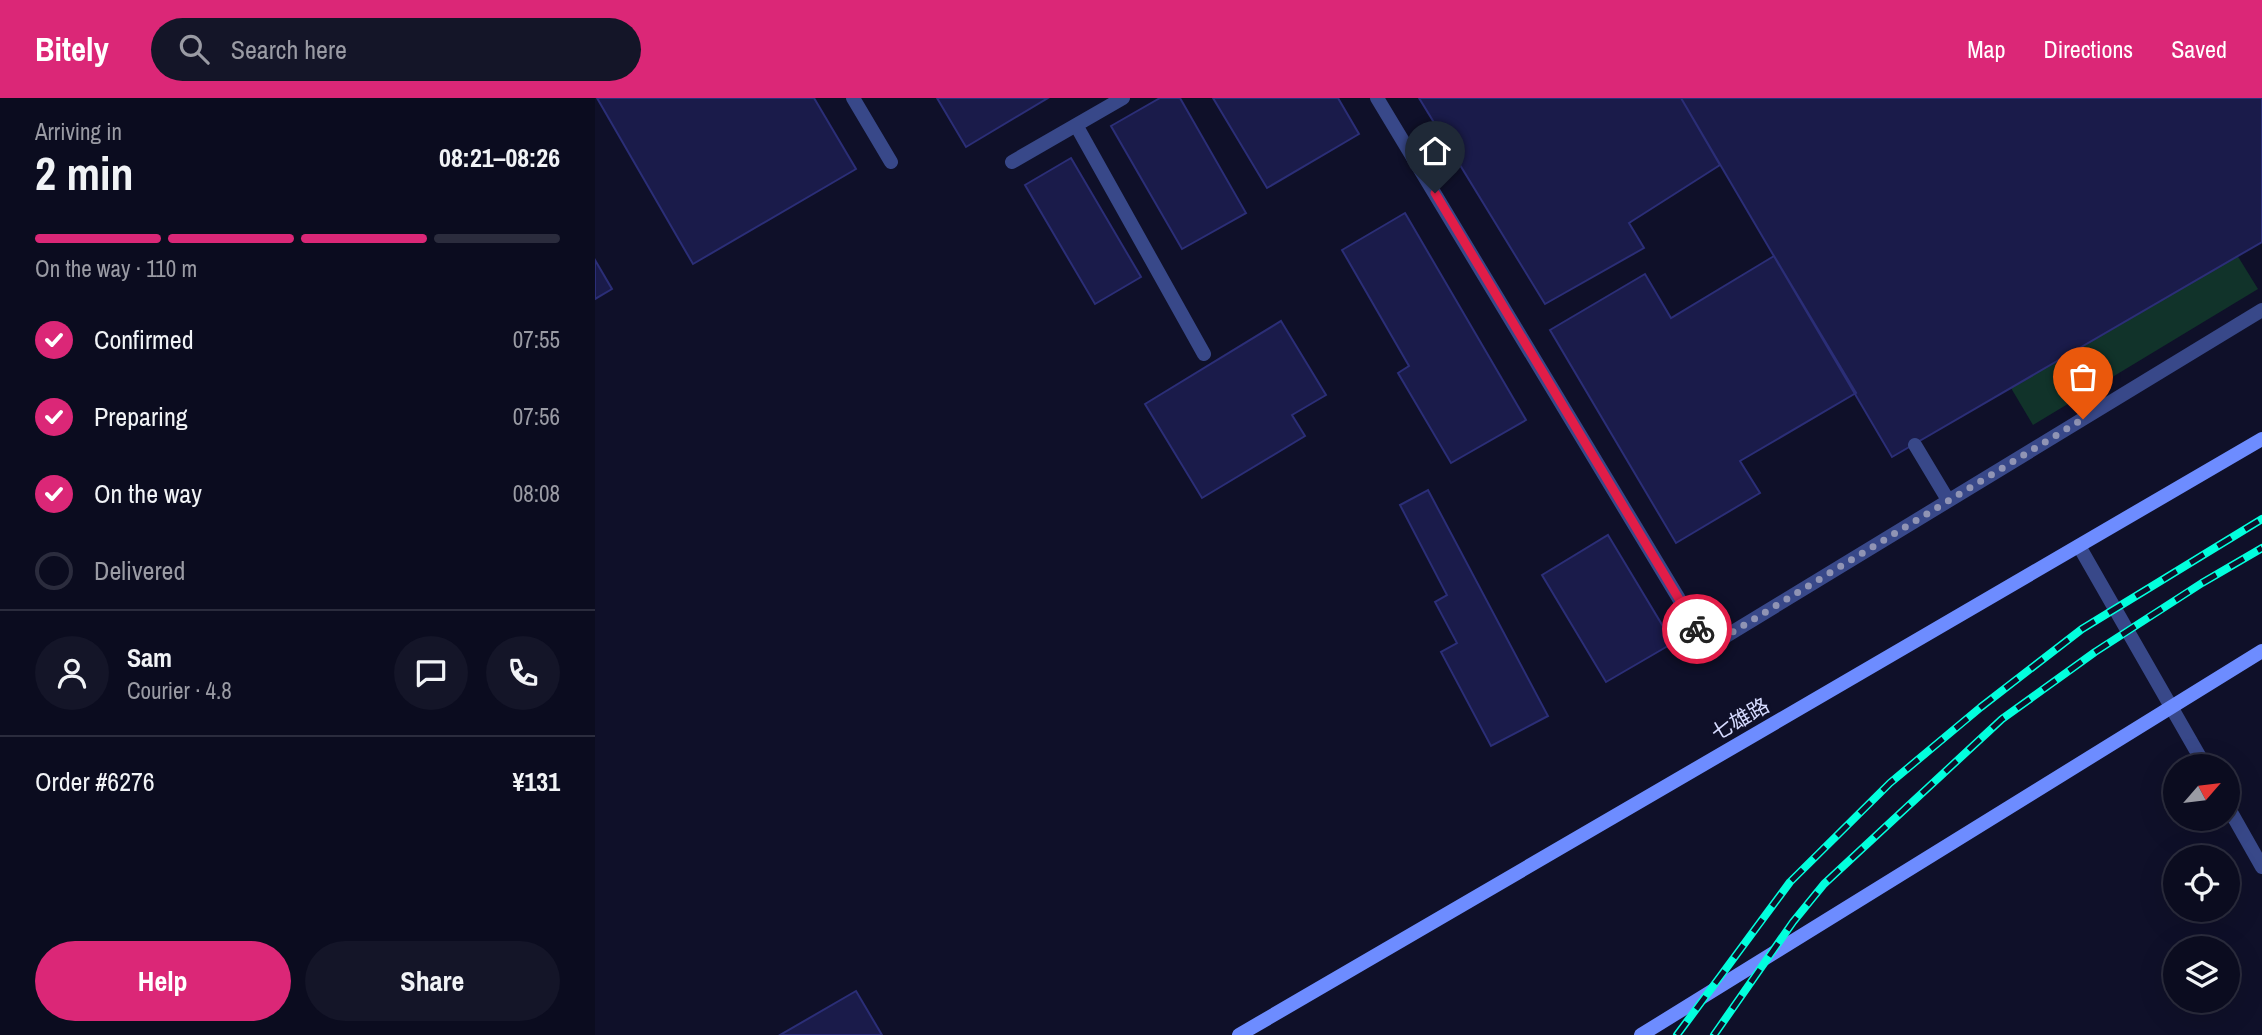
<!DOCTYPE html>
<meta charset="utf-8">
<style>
body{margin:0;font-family:"Archivo Narrow","Noto Sans SC",sans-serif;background:#141528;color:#f1f3f6;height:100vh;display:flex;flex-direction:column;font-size:26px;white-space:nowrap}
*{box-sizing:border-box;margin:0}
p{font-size:23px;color:#9a9ba4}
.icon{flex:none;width:38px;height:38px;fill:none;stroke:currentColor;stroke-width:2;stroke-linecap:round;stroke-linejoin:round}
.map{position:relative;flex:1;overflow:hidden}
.drawer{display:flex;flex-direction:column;background:#0b0c1f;width:595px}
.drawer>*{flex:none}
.needle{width:46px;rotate:62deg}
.controls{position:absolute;left:1568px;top:656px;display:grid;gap:14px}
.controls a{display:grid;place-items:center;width:77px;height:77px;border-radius:50%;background:#0b0c1f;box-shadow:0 7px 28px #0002,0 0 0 2px #2b2c3d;font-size:35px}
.pin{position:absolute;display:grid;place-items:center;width:60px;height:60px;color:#fff;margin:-72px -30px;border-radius:50% 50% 50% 0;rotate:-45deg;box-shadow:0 0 7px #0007}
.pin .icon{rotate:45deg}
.courier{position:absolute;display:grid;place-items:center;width:70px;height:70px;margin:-35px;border:5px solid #e11d48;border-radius:50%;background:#fff;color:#222;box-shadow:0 2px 9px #0007}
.head em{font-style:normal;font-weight:700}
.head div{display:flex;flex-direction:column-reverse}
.head{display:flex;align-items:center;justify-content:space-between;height:119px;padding:0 35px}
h1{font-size:46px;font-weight:700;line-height:52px}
.bar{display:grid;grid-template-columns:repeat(4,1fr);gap:10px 7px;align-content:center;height:84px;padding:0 35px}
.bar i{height:9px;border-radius:5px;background:#2b2c3d}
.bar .active{background:#db2777}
.bar p{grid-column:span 4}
.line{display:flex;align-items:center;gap:18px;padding:0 35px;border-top:2px solid #2b2c3d}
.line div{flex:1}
.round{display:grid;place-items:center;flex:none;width:74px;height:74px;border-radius:37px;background:#141528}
ol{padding:0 35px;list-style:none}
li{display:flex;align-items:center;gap:21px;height:77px}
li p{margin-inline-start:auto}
li .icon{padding:7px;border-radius:50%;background:#db2777;color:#fff;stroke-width:4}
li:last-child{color:#9a9ba4}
li i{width:38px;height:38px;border:4px solid #2b2c3d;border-radius:50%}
.primary-button{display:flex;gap:14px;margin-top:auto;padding:14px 35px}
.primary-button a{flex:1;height:80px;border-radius:42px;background:#db2777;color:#fff;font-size:28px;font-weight:700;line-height:80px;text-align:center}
.primary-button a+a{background:#141528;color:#f1f3f6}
header{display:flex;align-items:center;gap:42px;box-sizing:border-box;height:98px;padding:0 35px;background:#db2777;color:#fff}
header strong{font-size:33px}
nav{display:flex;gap:38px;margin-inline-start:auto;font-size:24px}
.search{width:490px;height:63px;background:#141528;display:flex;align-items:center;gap:18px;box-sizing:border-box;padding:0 24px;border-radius:38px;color:#9a9ba4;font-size:26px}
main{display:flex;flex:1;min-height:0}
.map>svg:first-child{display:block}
</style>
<header>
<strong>Bitely</strong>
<div class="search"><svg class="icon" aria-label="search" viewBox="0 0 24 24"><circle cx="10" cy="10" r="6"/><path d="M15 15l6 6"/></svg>Search here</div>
<nav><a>Map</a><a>Directions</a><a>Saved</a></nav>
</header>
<main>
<section class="drawer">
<div class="head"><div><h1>2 min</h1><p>Arriving in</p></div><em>08:21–08:26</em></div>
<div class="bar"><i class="active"></i><i class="active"></i><i class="active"></i><i></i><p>On the way · 110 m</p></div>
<ol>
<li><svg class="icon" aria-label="check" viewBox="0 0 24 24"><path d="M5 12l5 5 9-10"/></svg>Confirmed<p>07:55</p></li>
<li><svg class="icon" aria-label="check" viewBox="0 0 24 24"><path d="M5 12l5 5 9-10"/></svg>Preparing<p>07:56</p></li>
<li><svg class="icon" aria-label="check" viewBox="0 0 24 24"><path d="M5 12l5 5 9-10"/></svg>On the way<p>08:08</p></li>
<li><i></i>Delivered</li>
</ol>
<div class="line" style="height:126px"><a class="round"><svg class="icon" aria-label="person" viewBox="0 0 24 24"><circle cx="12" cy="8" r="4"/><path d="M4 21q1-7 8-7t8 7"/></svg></a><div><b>Sam</b><p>Courier · 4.8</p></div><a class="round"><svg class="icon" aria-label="chat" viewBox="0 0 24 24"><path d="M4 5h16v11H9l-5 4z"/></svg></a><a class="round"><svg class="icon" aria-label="phone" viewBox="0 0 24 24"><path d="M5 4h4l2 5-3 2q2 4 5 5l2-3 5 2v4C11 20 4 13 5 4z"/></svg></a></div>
<div class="line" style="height:91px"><div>Order #6276</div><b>¥131</b></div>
<div class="primary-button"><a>Help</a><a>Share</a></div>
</section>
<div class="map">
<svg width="1667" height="937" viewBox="0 0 1667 937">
<rect width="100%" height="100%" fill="#0f1029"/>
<path fill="#11332a" d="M1642 157 1663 191 1438 327 1416 290Z"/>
<path fill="#1a1b4a" stroke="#2b2e77" stroke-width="2" d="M2 0H219L261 71 98 166Z
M342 0H453L371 49Z
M565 0H585L651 115 587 151 516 28Z
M618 0H743L764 36 672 90Z
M824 0H1086L1125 67 1034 125 1049 150 950 206Z
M1086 0H1667V144L1297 359Z
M476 60 546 179 500 206 430 87Z
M810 115 931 322 856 365 803 275 814 268 747 152Z
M1179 158 1261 295 1145 363 1165 395 1081 445 955 232 1050 176 1076 220Z
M0 162 17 191 0 201Z
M686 223 731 297 697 317 710 338 607 400 550 306Z
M833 392 953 618 896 648 846 554 862 545 840 504 852 497 805 407Z
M1013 437 1078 545 1011 584 947 477Z
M261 893 287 937H185Z"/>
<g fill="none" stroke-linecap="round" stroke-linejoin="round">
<path stroke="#384889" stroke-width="14" d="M258 0 296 64
M782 0 1113 549 1667 212
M481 27 609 256
M417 64 528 0
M1320 347 1353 402"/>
<path stroke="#384889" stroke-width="14" d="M1484 448 1610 668
M1633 709 1667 769"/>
<path stroke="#6d8cff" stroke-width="14" d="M644 937 1667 341
M1046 937 1667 553"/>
<defs>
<path id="rail" d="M1082 937 1195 784 1295 685 1386 609 1487 531 1667 421
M1119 937 1198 824 1229 786 1407 621 1500 554 1607 485 1667 450"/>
</defs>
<use href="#rail" stroke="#02ffdd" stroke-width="8"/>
<use href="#rail" stroke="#0f1029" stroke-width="5" stroke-dasharray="16" stroke-linecap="butt"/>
</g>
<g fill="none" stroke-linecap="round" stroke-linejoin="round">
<path stroke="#9094b4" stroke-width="7" stroke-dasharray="0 12.6" d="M1102 531 1113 549 1488 321"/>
<path stroke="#e11d48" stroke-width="9" d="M840 95 1102 531"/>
</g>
<g text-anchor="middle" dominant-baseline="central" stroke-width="6" stroke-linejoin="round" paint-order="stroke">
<g font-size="21" fill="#d6dbff" stroke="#0f1029">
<text transform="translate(1145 621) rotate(-30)">七雄路</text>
</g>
</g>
</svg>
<div class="controls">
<a><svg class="needle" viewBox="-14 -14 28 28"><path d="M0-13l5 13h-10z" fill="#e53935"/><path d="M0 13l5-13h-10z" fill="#9a9ba4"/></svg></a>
<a><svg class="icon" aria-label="locate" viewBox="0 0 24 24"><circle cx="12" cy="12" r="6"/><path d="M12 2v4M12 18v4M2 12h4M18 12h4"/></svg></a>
<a><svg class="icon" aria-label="layers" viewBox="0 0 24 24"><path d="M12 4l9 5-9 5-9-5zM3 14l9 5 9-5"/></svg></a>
</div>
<div class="pin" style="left:1488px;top:321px;background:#ea580c"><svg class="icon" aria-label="bag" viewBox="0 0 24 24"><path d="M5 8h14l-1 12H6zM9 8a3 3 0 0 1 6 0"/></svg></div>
<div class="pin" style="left:840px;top:95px;background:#1f2937"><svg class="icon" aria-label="home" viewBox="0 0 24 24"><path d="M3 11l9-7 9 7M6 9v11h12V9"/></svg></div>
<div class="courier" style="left:1102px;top:531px"><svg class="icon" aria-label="bike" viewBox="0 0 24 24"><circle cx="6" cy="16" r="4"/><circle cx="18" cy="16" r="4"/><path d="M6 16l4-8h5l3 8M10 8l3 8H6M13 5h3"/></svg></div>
</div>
</main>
